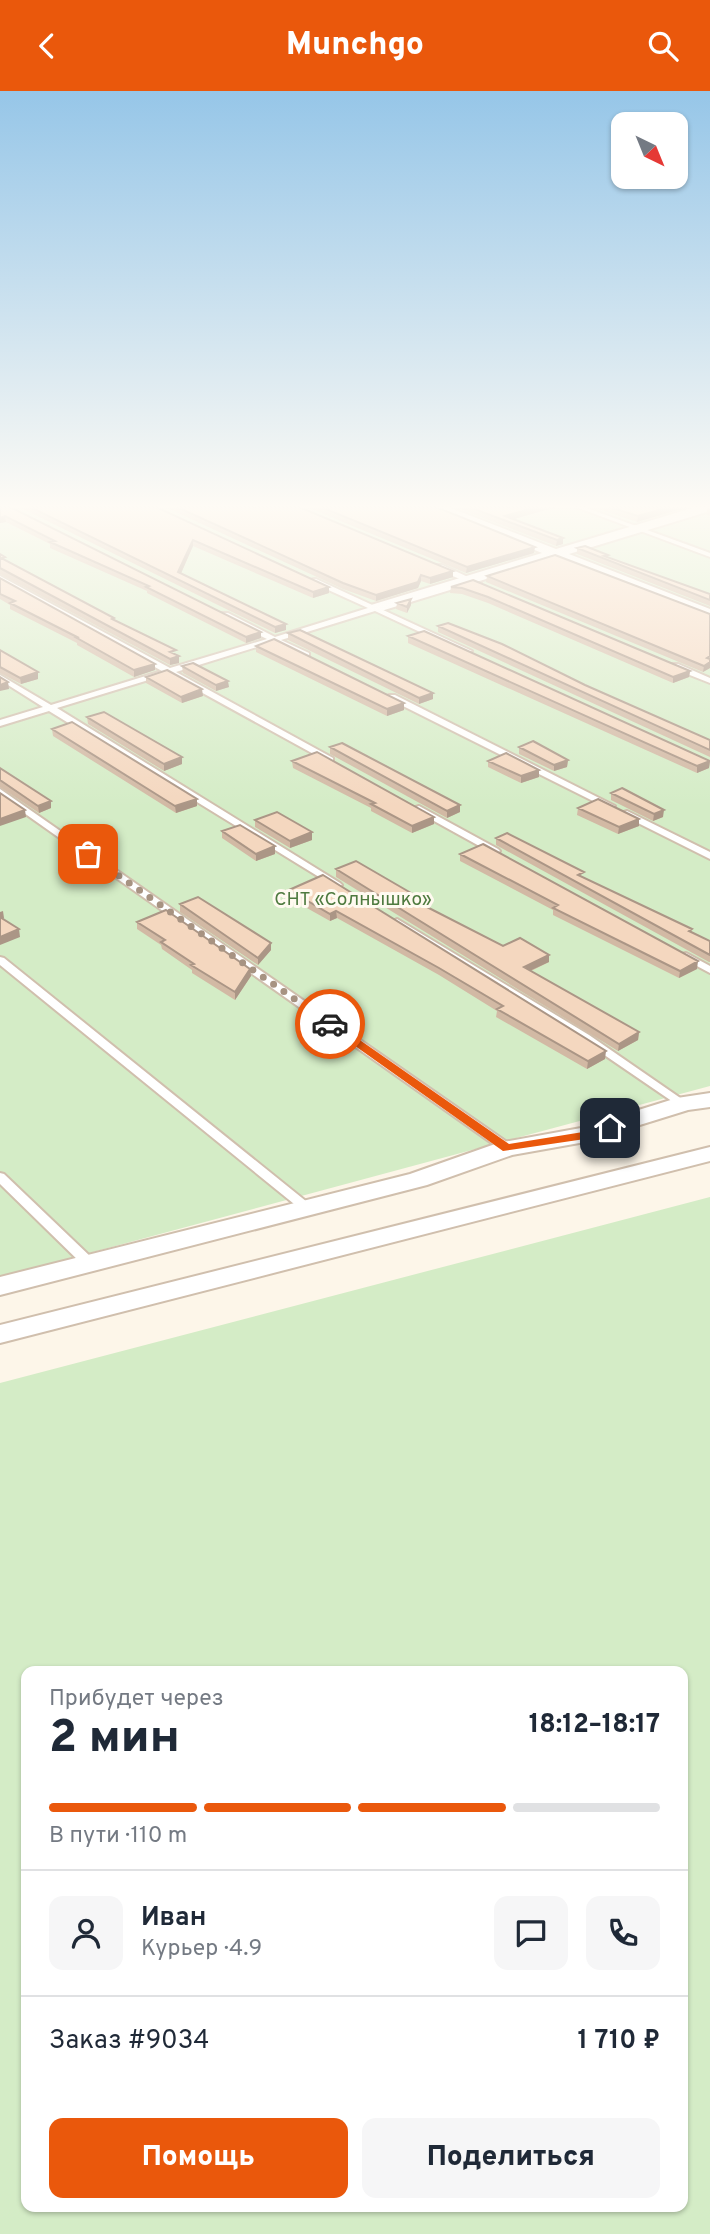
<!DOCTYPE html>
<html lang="ru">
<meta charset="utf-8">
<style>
body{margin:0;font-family:Overpass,sans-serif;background:#f6f6f7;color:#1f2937;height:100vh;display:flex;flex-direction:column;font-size:26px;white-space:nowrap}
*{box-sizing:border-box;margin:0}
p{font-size:23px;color:#747a83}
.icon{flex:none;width:38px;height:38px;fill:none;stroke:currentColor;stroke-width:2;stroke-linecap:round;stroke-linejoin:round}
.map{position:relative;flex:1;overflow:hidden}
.sheet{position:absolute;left:21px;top:1575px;width:667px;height:546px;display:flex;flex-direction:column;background:#fff;border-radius:14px;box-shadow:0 2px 5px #0004}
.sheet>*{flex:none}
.needle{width:46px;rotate:137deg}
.buttons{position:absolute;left:611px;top:21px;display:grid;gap:14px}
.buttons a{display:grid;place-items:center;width:77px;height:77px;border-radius:14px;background:#fff;box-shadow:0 2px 5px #0004;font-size:35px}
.pin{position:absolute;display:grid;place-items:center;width:60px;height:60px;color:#fff;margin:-30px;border-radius:14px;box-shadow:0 4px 10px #0006}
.courier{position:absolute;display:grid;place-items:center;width:70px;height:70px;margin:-35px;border:5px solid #ea580c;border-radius:50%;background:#fff;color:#222;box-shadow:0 2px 9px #0007}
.summary em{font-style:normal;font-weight:800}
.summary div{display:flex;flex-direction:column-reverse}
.summary{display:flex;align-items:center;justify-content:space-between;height:119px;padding:0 28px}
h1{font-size:46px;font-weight:800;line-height:52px}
.bar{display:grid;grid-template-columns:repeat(4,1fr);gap:10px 7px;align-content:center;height:84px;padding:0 28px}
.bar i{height:9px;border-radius:5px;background:#e0e1e3}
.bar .on{background:#ea580c}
.bar p{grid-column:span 4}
.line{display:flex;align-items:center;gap:18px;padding:0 28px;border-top:2px solid #e0e1e3}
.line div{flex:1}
.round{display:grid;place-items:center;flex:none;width:74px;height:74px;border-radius:14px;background:#f6f6f7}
.action{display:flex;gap:14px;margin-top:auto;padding:14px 28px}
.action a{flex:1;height:80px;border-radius:14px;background:#ea580c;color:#fff;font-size:28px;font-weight:800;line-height:80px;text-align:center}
.action a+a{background:#f6f6f7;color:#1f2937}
header{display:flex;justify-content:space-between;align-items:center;height:91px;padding:0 28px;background:#ea580c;color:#fff;font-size:32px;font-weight:800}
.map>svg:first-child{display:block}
</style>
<header><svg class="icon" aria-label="back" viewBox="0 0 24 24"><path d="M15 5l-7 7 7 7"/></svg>Munchgo<svg class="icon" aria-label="search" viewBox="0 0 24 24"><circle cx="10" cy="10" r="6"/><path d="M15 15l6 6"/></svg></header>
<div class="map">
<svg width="710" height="2143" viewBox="0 0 710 2143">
<rect width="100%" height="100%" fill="#fdf6e9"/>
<path fill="#d4ecc6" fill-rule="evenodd" d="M0 416H710V995L0 1186Z
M710 1106V2143H0V1292ZM682 1580V2116H26V1580Z"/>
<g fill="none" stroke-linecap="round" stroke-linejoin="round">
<defs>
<path id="lane" d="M576 416H584L710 462V466Z
M436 474H442L481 492 474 494 436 478Z
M0 485 170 577 267 548 222 526V522H228L275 546 368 517 313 492V488H316L472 560 465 562 375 520 281 549 309 562V566H303L273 551 176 581 333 667V671L330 672 168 583 57 617 340 792 342 794 337 797 49 620 0 635V629L43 616 0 589V584L51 614 162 580 0 490Z
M672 573H678L710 587V592L672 577Z
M389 604H395L615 715 610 718 607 717 389 608Z
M0 698 511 1054 513 1057 511 1060H503L0 705Z
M419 715 498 758 500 760 498 762H492L416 720V716Z
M627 720 710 761V768L624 725V721Z
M397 828 589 944 689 1013 683 1017 679 1015 581 948 393 833 392 831Z
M686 862 710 875V882L682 867 681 865 682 863Z
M0 866 4 867 312 1115 314 1118 312 1121H304L0 874Z
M0 1082 4 1083 93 1168 95 1171 93 1174H83L0 1093Z"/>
<path id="street" d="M430 416H448L556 458 696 416H710V420L569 463 710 518V528L555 467 381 520H371L369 517 371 514 542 462Z
M710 1002V1016L688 1019 585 1051 512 1064 427 1094 0 1204V1186L410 1083 498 1052 581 1037 677 1007Z
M710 1056V1070L0 1252V1234Z"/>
</defs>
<use href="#lane" stroke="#d0bfad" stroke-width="4"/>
<use href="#street" stroke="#d0bfad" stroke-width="4"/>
<use href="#lane" fill="#fff" fill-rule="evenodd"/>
<use href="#street" fill="#fff" fill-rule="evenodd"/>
</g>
<path fill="#d2b9a4" d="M0 416 261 547 246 552 147 502V500L50 457V453L6 431 0 432Z
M19 416H156L329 496V502L313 507 193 455 181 482 286 533V539L275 542Z
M165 416H299L453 480V486L430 493 421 490 418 497 376 510 343 498Z
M307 416H436L534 462 466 482Z
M455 416H556L514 428 563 447V453L556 455Z
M592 416H688L637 431Z
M710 416V425L707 424V418Z
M577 457 608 467 710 503V515L577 463Z
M0 463 5 469 114 527V529L177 564 179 572 170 574 0 483Z
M487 485 710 523V577L703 581 486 491Z
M0 487 155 573V579L134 586 77 554V552L10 518V514L0 508Z
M473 489 690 580 689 586 673 592 488 512 462 503 450 502 451 496Z
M397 512 411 514 407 522 396 518Z
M438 535 585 594 710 649V666L438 541Z
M288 542 433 608 419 613 288 549Z
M408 545 710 670 709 677 697 682 408 552Z
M256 555 404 619 387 625 256 561Z
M0 559 38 588 21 593 0 582Z
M182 575 229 596 216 600 183 582Z
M146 586 203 605 182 612 146 592Z
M87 626 182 673 164 680 88 633Z
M52 638 197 715 176 722 53 645Z
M330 656 460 721 447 727 330 663Z
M519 656 568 669 567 676 554 680 519 663Z
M292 670 434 733 412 742 371 720V717L293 677Z
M488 670 539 686 521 692 488 676Z
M0 677 51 717 39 722 0 696Z
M611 702 663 726 653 730 611 709Z
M578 717 639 735 618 743 577 724Z
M255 729 312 749 290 757 255 736Z
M222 740 275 755V763L256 770 222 747Z
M496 747 584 787 692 838 691 842 710 850V871H709L496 754Z
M460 763 697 878 679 887 553 824V819L460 770Z
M336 778 430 818 503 855 549 864V871L531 880 639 941 638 949 618 960 336 786Z
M323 784 605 968 587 978 496 926 497 920 439 884 337 827 330 830 289 807V799Z
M180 813 271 859 258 874 180 821Z
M137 831 250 878 251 885 235 909 192 882V879L162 858 161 854 137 838Z"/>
<path fill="#ab9686" d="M537 416H556L507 430 505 425Z
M670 416H688L637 431 638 425Z
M5 425 6 431 0 432V427Z
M563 447V453L556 455 557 449Z
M193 449V455L179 487 178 481Z
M535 456 534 462 466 482 467 476Z
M453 480V486L430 493V487Z
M421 484V490L418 497 376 510V504Z
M329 496V502L313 507V501Z
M411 508V514L407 522V516Z
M286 533V539L275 542V536Z
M261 541V547L246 552V546Z
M179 565V572L170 574V568Z
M710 571V577L703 581 704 575Z
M155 573V579L134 586V579Z
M690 580 689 586 673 592V586Z
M38 581V588L21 593 20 587Z
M228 590 229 596 216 600V594Z
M8 591 9 598 0 600V594Z
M202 598 203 605 182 612 181 606Z
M433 602V608L419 613V607Z
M404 612V619L387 625V618Z
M182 666V673L164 680V673Z
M568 669 567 676 554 680V674Z
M710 670 709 677 697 682V675Z
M539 679V686L521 692V685Z
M197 708V715L176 722 175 715Z
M51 710V717L39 722 38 715Z
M460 714V721L447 727V720Z
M25 719 26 726 0 735V728Z
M664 719 663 726 653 730 654 723Z
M434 726V733L412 742V735Z
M639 728V735L618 743 619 736Z
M312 741V749L290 757V750Z
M275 755V763L256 770V763Z
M3 820 4 827 0 829V821Z
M336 820 337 827 330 830V823Z
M19 838 20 846 0 854V846Z
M271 852V859L258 874V867Z
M549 864V871L523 883 524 876Z
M698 870 697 878 679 887 680 880Z
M250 878 251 885 235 909V901Z
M639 941 638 949 618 960 619 953Z
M606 960 605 968 587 978 588 970Z"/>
<path fill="#f4d7bf" stroke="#ab9686" stroke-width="2" d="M0 416H10L261 541 246 546 146 496 149 495 50 451 55 450 5 425 0 427Z
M30 416H156L329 496 313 501 193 449 178 481 286 533 275 536Z
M177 416H299L453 480 430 487 421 484 418 491 376 504 343 492Z
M321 416H436L535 456 467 476Z
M469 416H537L505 425 563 447 557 449Z
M609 416H670L638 425Z
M585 455 608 464 604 465 710 503V509L577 457Z
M0 463 5 466 1 467 114 527 112 528 176 559 170 561 179 565 170 568 0 477Z
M555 464 710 523V565L707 567 710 568V571L704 575 487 485Z
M0 487 155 573 134 579 77 547H79L10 512 15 510 0 503Z
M473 489 690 580 673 586 488 506 462 497 451 496Z
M411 508 407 516 397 512Z
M448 532 502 553 585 594 710 649V659L438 535Z
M300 539 433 602 419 607 288 542Z
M424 540 710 670 697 675 408 545Z
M274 548 404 612 387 618 256 555Z
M0 559 38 581 20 587 0 576Z
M193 572 228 590 216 594 182 575Z
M167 579 202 598 181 606 146 586Z
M0 586 8 591 0 594Z
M104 621 182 666 164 673 87 626Z
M72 631 197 708 175 715 52 638Z
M533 650 568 669 554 674 519 656Z
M342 652 460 714 447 720 330 656Z
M317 661 434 726 412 735 371 713 375 712 292 670Z
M506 662 539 679 521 685 488 670Z
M0 677 51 710 38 715 0 689Z
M622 697 664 719 654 723 611 702Z
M0 702 25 719 0 728Z
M598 708 639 728 619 736 578 717Z
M277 721 312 741 290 750 255 729Z
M240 734 275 755 256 763 222 740Z
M507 742 584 781 578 784 692 838 689 840 710 850V864L496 747Z
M483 753 698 870 680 880 553 817 558 814 460 763Z
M356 770 430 813 425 815 503 855 520 847 549 864 524 876 639 941 619 953 336 778Z
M323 784 606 960 588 970 497 918 503 915 439 877 336 820 330 823 289 799Z
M198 806 271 852 258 867 180 813Z
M166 819 250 878 235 901 191 874 194 873 161 851 165 849 137 831Z
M0 826 19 838 0 846Z"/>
<linearGradient id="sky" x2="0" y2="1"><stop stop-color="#96c6e8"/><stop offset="0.58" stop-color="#fefbf5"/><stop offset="1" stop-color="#fefbf5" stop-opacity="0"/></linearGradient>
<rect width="710" height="716" fill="url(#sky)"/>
<path fill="#ea580c" d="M327 931H334L509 1053 583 1041 610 1033 615 1037 585 1048 503 1060 327 935Z"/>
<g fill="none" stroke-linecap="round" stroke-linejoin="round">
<path stroke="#a79382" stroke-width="7" stroke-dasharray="0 12.6" d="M88 763 330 933"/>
</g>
<g text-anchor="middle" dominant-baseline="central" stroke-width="6" stroke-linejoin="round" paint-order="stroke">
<g font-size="19" fill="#4e7a3f" stroke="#fffaf0">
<text x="353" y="809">СНТ «Солнышко»</text>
</g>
</g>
</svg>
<div class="buttons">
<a><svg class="needle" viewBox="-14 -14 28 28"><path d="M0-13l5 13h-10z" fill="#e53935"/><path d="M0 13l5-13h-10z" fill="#747a83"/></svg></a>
</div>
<div class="pin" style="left:88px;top:763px;background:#ea580c"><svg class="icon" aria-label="bag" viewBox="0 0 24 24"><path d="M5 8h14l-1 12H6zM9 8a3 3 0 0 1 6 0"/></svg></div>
<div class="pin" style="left:610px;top:1037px;background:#1f2937"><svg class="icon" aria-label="home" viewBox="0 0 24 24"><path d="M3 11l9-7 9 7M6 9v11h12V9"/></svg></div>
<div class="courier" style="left:330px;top:933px"><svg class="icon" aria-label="car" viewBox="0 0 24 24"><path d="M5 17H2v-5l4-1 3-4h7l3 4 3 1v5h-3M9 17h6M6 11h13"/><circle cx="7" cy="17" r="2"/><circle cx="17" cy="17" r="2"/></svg></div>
<section class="sheet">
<div class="summary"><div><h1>2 мин</h1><p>Прибудет через</p></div><em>18:12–18:17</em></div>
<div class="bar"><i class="on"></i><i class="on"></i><i class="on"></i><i></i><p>В пути · 110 m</p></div>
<div class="line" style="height:126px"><a class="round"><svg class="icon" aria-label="person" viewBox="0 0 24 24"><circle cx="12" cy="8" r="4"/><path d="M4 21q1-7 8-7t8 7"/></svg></a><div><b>Иван</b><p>Курьер · 4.9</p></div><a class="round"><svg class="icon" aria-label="chat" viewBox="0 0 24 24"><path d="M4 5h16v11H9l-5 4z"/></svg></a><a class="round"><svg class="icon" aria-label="phone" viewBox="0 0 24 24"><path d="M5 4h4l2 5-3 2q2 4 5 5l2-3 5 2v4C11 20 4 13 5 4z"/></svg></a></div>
<div class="line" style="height:91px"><div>Заказ #9034</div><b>1 710 ₽</b></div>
<div class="action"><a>Помощь</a><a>Поделиться</a></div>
</section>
</div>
